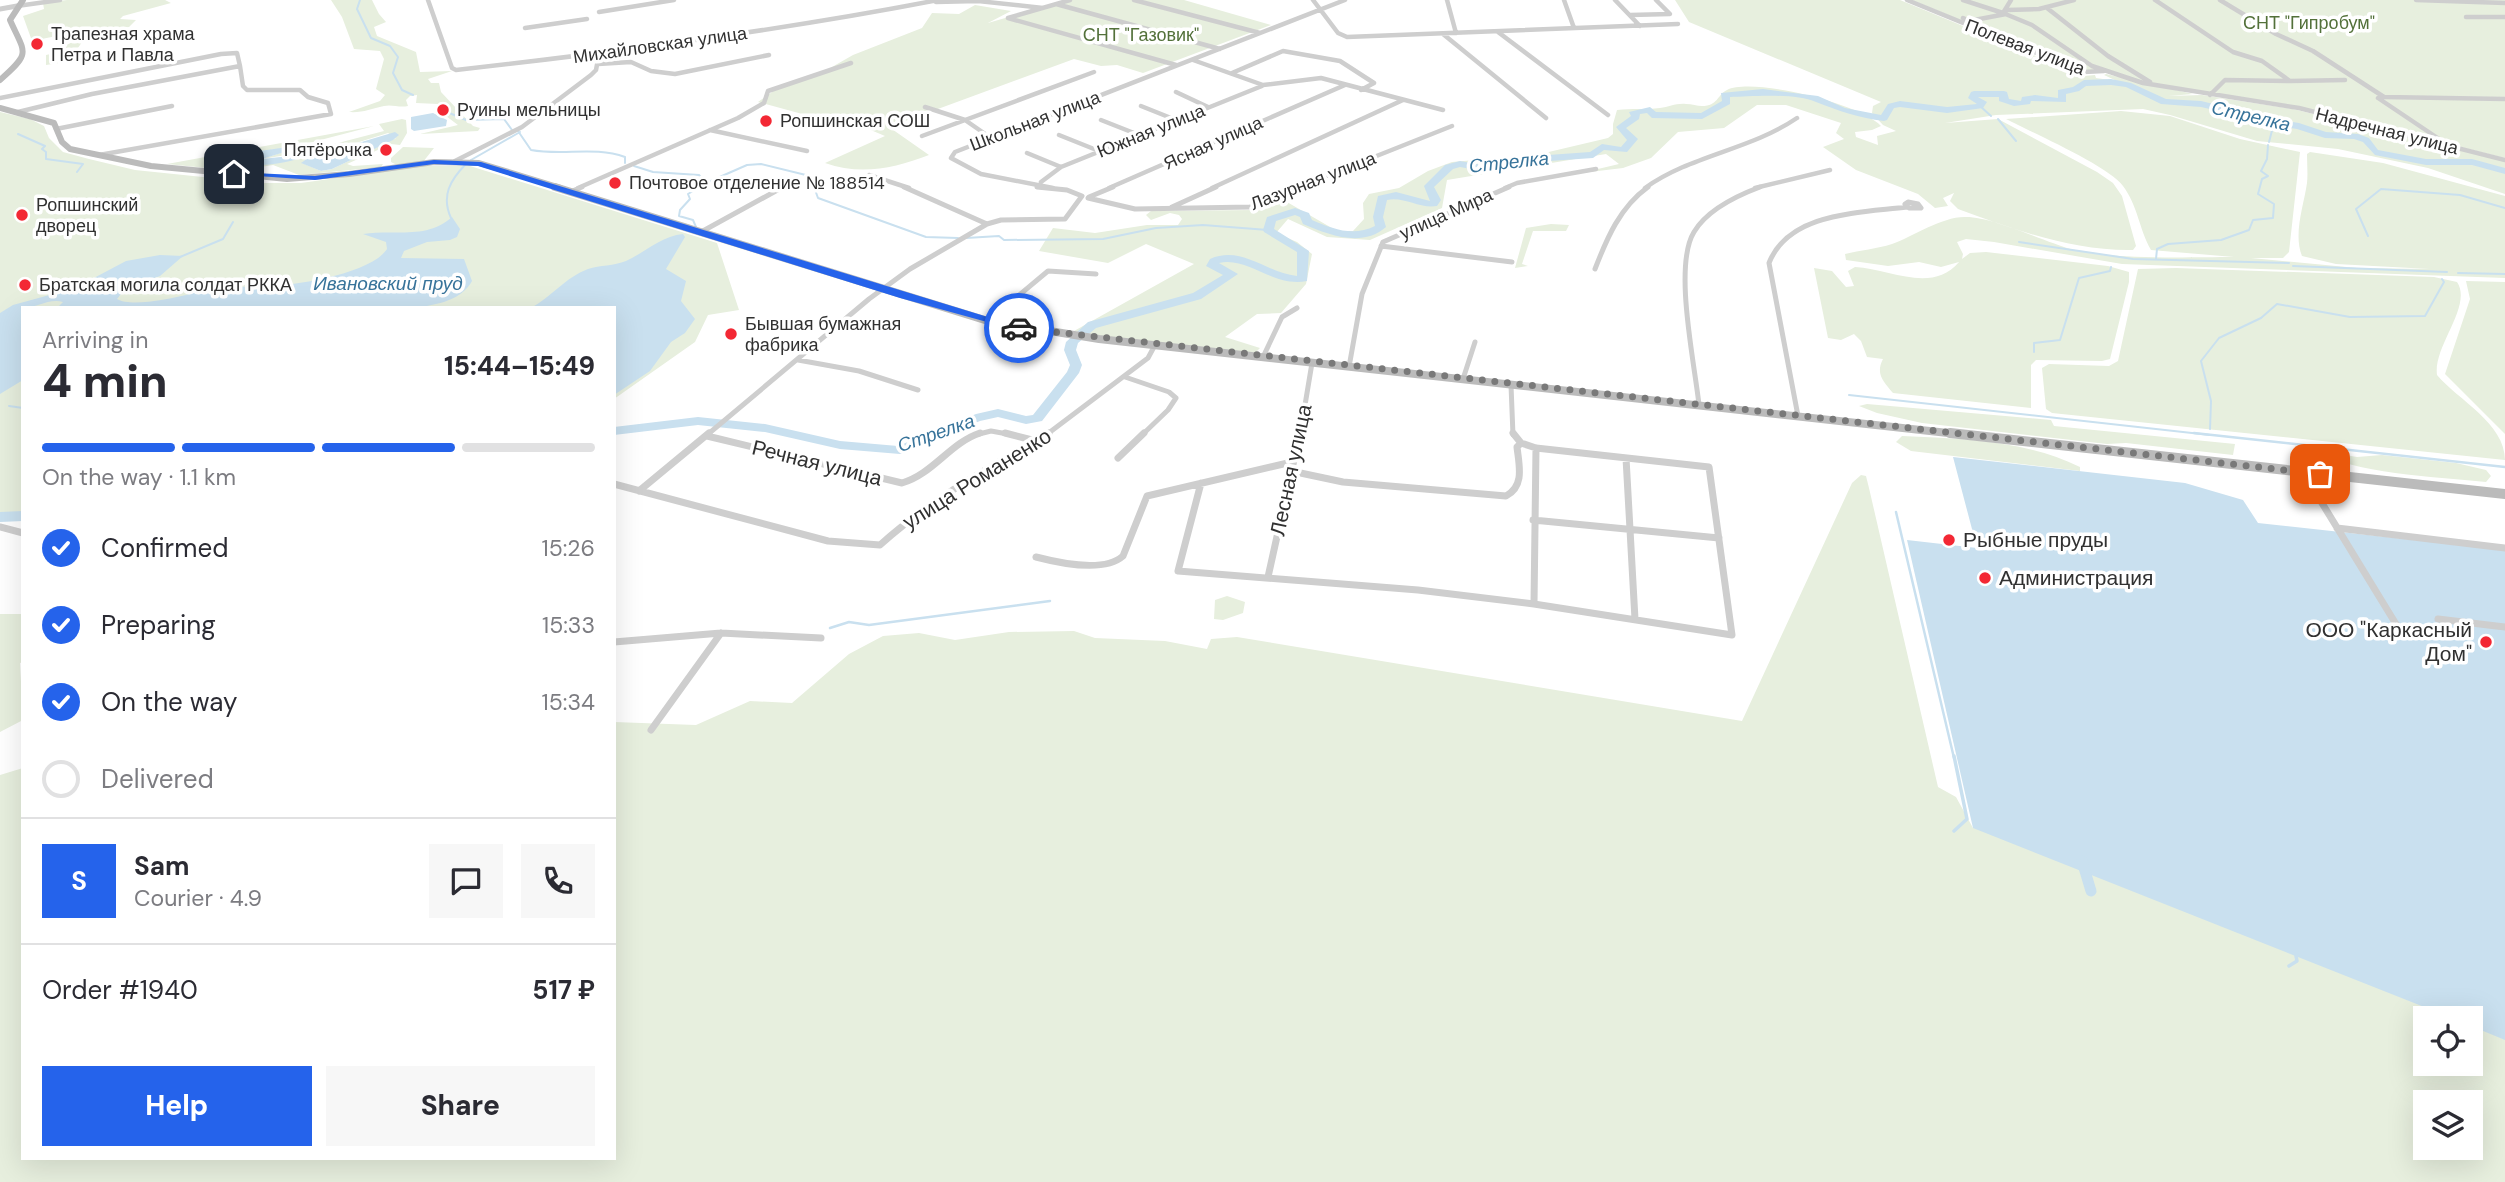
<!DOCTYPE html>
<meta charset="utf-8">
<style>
body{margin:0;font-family:"DM Sans",sans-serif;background:#f7f7f7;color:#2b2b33;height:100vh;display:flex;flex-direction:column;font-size:26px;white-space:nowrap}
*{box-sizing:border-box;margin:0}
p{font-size:23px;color:#7c7c81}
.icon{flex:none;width:38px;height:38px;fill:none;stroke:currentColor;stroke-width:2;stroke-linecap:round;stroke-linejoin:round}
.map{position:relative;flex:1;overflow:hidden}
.sheet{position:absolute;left:21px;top:306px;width:595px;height:854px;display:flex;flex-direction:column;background:#fff;border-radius:0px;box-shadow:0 7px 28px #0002}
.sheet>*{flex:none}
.controls{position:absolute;left:2413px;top:1006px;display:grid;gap:14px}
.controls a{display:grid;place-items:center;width:70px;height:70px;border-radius:0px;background:#fff;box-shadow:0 7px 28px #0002;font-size:35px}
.pin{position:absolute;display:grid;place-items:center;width:60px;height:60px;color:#fff;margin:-30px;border-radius:14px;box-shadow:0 4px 10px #0006}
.courier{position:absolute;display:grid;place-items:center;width:70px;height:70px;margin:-35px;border:5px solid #2563eb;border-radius:50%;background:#fff;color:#222;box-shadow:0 2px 9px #0007}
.head em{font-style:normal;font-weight:800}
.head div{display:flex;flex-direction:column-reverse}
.head{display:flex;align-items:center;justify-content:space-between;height:119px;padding:0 21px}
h1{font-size:46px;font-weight:800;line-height:52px}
.bar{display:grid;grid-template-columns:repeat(4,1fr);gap:10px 7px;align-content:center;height:84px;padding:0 21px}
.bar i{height:9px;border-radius:5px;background:#e1e1e2}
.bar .selected{background:#2563eb}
.bar p{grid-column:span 4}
.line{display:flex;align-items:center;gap:18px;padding:0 21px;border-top:2px solid #e1e1e2}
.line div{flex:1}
.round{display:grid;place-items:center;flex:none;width:74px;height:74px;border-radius:0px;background:#f7f7f7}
ol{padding:0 21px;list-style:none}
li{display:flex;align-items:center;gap:21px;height:77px}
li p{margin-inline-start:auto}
li .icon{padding:7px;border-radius:50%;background:#2563eb;color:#fff;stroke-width:4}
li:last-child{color:#7c7c81}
li i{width:38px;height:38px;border:4px solid #e1e1e2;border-radius:50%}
.cta{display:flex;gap:14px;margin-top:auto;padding:14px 21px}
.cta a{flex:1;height:80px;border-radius:0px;background:#2563eb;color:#fff;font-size:28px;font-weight:800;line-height:80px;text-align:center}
.cta a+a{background:#f7f7f7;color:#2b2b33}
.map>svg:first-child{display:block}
</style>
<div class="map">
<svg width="2505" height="1182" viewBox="0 0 2505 1182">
<rect width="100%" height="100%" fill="#fff"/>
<path fill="#e7efde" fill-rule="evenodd" d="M67 0H165L171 3 123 16 120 19 136 20 129 27C108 28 88 37 69 37L71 33 32 41 23 16 44 9 43 3Z
M331 0H372L379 14 386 22 374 27 377 36 416 52 420 72 452 71 428 79 431 83H439L441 92 473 126 480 128 478 131 420 134 458 125 446 116 438 104 416 103 417 95 410 96 406 100 408 106C399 108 392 104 384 106 371 109 362 113 349 112L380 101 385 95 376 89 384 59 380 51 354 49 342 17Z
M1066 0H1184L1271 25 1143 73 1117 65 1101 66 1074 59 889 127 929 155C895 168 861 176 825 163L885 136 842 118 824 120 758 102 779 87 825 71 853 55 922 28 932 13 959 14 975 5 1011 11 988 23Z
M1675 0H1900L2084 76 2095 75 2096 78 2117 81 2104 75 2106 74 2193 94 2168 96 2202 95 2293 109 2505 161V194L2428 168 2338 149 2257 141 2170 115 2143 109 1996 115 1945 123 1998 119 2097 172 2113 183 2122 196 2136 246 2133 250C2071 251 2016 230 1958 209L1950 201 1954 193 1943 198 1948 206 1935 208 1918 194 1856 170 1823 147 1844 139 1836 133 1841 123 1786 105H1757L1724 128 1678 132 1651 158 1623 168 1581 173 1619 164 1606 154 1447 180 1442 208 1370 240 1327 237 1288 219 1276 233 1297 242 1312 254 1306 284 1281 313 1257 314 1225 337 1260 348 1255 353 1098 336 1074 331 1194 264 1146 244 1108 263 1039 251 1053 228 1095 233 1147 225H1178L1182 219 1179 215 1170 213 1151 220 1146 215 1151 211 1256 210 1276 200 1287 202 1337 231H1353L1364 219 1363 203 1369 194 1399 188 1428 171 1452 162 1536 155 1608 138 1613 134V124L1617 110C1632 108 1646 110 1660 108 1669 107 1676 103 1686 104 1692 104 1697 106 1702 106 1718 106 1717 95 1727 90 1753 77 1862 104 1881 126L1872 130 1855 132 1856 137 1878 145 1877 136 1896 131 1883 125 1872 113 1873 106 1881 102 1689 22Z
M1912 0H2505V158L2299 107 2143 82 2109 73 2086 72Z
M83 37 90 40 82 42 78 48 92 49 64 56 67 60 65 62 46 65V55L60 52 58 49Z
M2121 111 2170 116 2240 139 2300 152 2289 252 2283 258H2251L2357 268 2430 269 2336 264 2302 256C2293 234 2304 205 2307 183 2308 174 2307 164 2307 154L2310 152 2383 163 2505 196V278L2122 264 1994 242 1966 239 1957 242 1963 254 1962 259 1970 253 1986 252 2108 266 2129 272V282L2110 359 2102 361 2036 360 2031 365V408L1893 393C1884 382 1875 374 1883 359L1867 357 1861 341 1854 334 1841 340 1828 338 1814 268 1832 271 1846 287 1854 286 1848 271 1855 267C1890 269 1932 294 1959 262L1941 267 1919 262 1888 266 1846 260 1845 254C1860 250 1877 249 1892 244 1914 236 1943 216 1966 217 1994 217 2044 242 2074 250 2117 260 2188 257 2234 257L2151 250C2139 229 2138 206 2123 186 2109 166 2031 132 2006 119Z
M0 112 30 119 44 126 49 138 63 152 89 159 135 170 260 183H301L422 166H470L717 243 739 310 708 315 695 342 614 399V308H23V521L0 515Z
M402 119 406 120 407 133 400 145 391 144 347 164 353 166 383 164 381 167 299 175 273 165 236 171 167 164 374 126 309 143 315 149 384 131 379 124ZM388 133 396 138 332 169 321 171 302 163 308 158ZM302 146 262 159 305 152 307 155C280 164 249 168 221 163L230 155Z
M403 147 434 148 423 162 397 165 391 162V158Z
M1551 224 1569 225 1566 231H1533L1522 264 1528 266 1515 268 1526 228Z
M2176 268 2434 277 2457 282C2473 306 2433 346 2437 375 2458 400 2505 423 2505 460L2052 413 2046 409 2042 368 2049 364 2109 366 2118 361 2138 269Z
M2466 281 2505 282V434L2445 374 2470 299Z
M1867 404 2051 420 2054 426 2235 444 2233 455 2126 443 2107 444 1922 423 1877 413 1859 406Z
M1902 436C1962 439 2025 440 2080 467V471L1911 451 1896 442Z
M2309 449 2357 457 2382 455 2456 463 2486 470 2491 476 2486 482C2431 476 2358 475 2309 449Z
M1861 475 1866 476 1869 488 1938 787 1956 797 1973 828 2209 714 2505 1039V1182H0V775L23 768V1158H614V722L696 725 750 701 792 703 849 654 883 636 919 633 955 640 1009 632 1074 631 1095 638 1165 641 1207 649 1211 639 1237 637 1742 721 1852 483ZM2426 1018H2471V1064H2426ZM2426 1102H2471V1148H2426Z
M1227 596 1245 602 1243 613 1223 620 1214 619 1215 600Z
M0 614H23V662L20 663 23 720 0 732Z"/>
<path fill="#c9e0ef" d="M433 113 447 120 446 126 414 131 411 129V117Z
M395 132 399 135 393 140 332 169 321 171 301 163 308 158Z
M295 146H304L262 159 308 154C288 167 238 168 215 160L223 156Z
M452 217 460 229 457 237 450 240 427 242 404 251 401 258 464 259 472 281C461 302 431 306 410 308H57L63 302C49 298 37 308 23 308V380L0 394V313L13 305 75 288 126 261 160 255 183 256 160 276 125 289 117 299C130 307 170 299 186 295 195 293 202 287 212 287 230 285 248 288 266 287 295 285 371 274 387 249L386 242 363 234C394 229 427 240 452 217Z
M683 234 685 237 666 269 686 281 681 301 695 319 685 333 671 342 650 371 614 395V308H531C551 297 566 277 588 269 600 265 614 266 626 261 644 253 661 236 683 234Z
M1953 457 2185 483 2243 500 2258 523 2505 550V1040L2471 1026V1018H2452L1973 828 1907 540 1977 548Z"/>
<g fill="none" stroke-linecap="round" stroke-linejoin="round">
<path stroke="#c9e0ef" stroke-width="2" d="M360 0 357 9 371 38 390 46 398 57 393 73 402 90 413 95
M1980 106 1991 116
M440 109 466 120 504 119 512 130
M1998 119 2016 141
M518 131 531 150C563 156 594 146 625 157V163
M18 134 45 146 42 149 46 152V159L83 164 77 172
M2269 142 2274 123
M471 160 520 132
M634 166 653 172 699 175 706 183 747 165 761 164 810 176 818 198 926 237 958 238
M451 218C441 196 450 180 466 164
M696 227 693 220 679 216 680 210 690 199 688 194 706 183
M2368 236 2356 209 2381 189 2460 195 2505 208
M966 238 999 236 1004 240 1103 239 1156 228 1203 225 1268 230
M2019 242 2133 259 2289 263
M180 257 223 239 233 222
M2156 259 2157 249 2168 244 2221 240 2249 230 2253 220 2273 218 2274 204 2258 194 2262 179 2268 176 2261 171 2267 159 2268 145
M2293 266 2447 272
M2458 273 2505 274
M2034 352V343L2060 340 2079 278 2110 271 2111 267
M1849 395 2210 435
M9 406 23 408
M2210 429 2211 401 2201 361 2219 338 2261 318 2277 304 2350 317 2425 316 2444 282 2442 279"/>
<path stroke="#c9e0ef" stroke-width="2.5" d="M2194 433 2505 467
M1896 512 1954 758
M830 628 849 622 869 625 1050 601"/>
<path stroke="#c9e0ef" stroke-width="3.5" d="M1954 831 1967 819 1954 756
M2289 966 2297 961 2296 956"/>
<path stroke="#c9e0ef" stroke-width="11" d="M2082 861 2091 891"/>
<path fill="#c9e0ef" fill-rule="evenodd" d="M2111 79 2131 83 2166 99 2201 101 2230 108 2233 113 2299 123 2326 132 2358 134 2369 138 2378 150 2426 159H2472L2505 168V174L2472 165H2426L2375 155 2363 142 2354 139 2325 138 2297 129 2229 118 2223 112 2201 107 2161 104 2126 87 2111 85 2086 86 2079 91 2066 94V102L2031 101 2030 104 2014 106 1999 101V97H1978L1987 102 1983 108 1947 113 1900 107 1894 108 1887 120 1884 121C1859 118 1839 111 1816 102 1795 93 1753 96 1730 97V104L1702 119 1652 118 1647 113 1640 114 1639 119 1626 128 1638 139 1627 152 1604 150 1593 158 1520 163 1487 172 1460 167 1453 169 1434 187 1441 200 1437 206C1419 209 1404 196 1387 200L1383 217 1386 227C1362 248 1329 235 1303 224L1300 217 1295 215 1276 221 1274 229 1309 251 1307 281C1273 288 1248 256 1219 263L1238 274 1201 299 1096 328 1078 343 1076 350 1082 365 1079 373 1042 421 1026 424 998 417 980 421 900 454 840 449 765 432 698 425 614 435V427L698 417 765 424 840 441 898 446 976 414 998 409 1026 416 1033 415 1067 372 1070 365 1064 350 1066 342 1088 322 1193 293 1223 275 1206 266 1210 259C1242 245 1266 273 1297 276V252L1264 232 1263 230 1267 217 1295 208 1309 213 1312 220C1333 229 1353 237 1375 226L1373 217 1378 196 1396 192 1430 201 1424 186 1445 165 1460 161 1487 166 1520 157 1590 152 1602 144 1621 147 1627 140 1616 127 1631 116 1629 112 1650 107 1656 112 1701 113 1722 101 1721 93 1763 89 1818 96 1845 108 1881 115 1888 104 1900 101 1947 107 1977 104 1968 98 1971 92 1974 91H2004L2007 92 2009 99 2021 101 2022 97 2035 95 2058 98V90L2073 87 2084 80Z
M23 511V521L0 522V512Z"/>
<path stroke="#cecece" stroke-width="4.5" d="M428 0 452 68 456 70C617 52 778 31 938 0
M1134 0 1260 33
M1313 0 1338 33 1347 37 1678 24
M1447 0 1456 33
M1564 0 1574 28
M1615 0 1640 26
M1907 0 2083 72 2104 71
M1963 0 2003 13 2011 0
M2155 0 2233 52 2262 61 2290 81 2225 80 2210 95
M2220 0 2276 34 2313 51 2384 97 2505 99
M2416 0 2505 3
M936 2 978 1 1043 8
M1056 4 1220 49
M17 6 60 0
M2047 8 2108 56 2150 82
M2007 10 2039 9 2074 0
M599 12 674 0
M2003 13 2032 25 2092 66 2143 83 2299 108 2505 160
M1630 15 1670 14 1656 0
M2466 17H2505
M1008 18 1176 65
M1008 18 1070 0
M1963 18 1969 21 2006 14
M525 28 587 19
M1498 32 1608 115
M1443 34 1546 118
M1193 60 1263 85 1321 78 1443 110
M598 64 631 62 651 71 675 74 769 55
M1232 73 1283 51 1340 61 1374 83 1361 90
M2290 81 2345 80
M1176 92 1208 107
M0 98 221 54 237 53 240 66
M2378 98 2448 145
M1141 106 1176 120
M925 107 965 120 991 138
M18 112 92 94 240 66 243 86 247 90H300L308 97 328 103 331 114 99 155
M1101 120 1139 135
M56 129 172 106
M710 130 807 151
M1059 135 1099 151
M922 136 1094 72
M1027 153 1061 167
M455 161 522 127 591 75 596 70 599 54
M869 175 909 188
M1041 182 1061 167 1262 86
M578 188 738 118 764 103 768 91 851 63
M780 188 793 181
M1053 188 981 174 951 158 955 152 1345 0
M1109 188 1345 85
M1212 188 1403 100
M1296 188 1452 126
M1505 188 1517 183 1596 169
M1645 188C1691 155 1750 150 1797 118
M1755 188 1830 170"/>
<path stroke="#cecece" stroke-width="5" d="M904 187 987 224
M570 192 582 187
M1089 197 1113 187
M1088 198 1135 209 1250 207 1301 187
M1908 202 1918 204 1921 208H1909L1905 204Z
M1172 207 1216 187
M701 232 783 187
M1381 246 1512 262
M1595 269C1607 238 1620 207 1648 187
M988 321 1048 271 1096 274
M1263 357 1282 317 1297 308
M798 360 859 371 918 390
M1349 367 1362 294 1383 242 1509 187
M1125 377 1169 392 1176 398 1168 410 1142 435
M1463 379 1475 342
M1511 385 1513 435
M1699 405C1695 365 1673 266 1694 232 1707 210 1736 196 1760 187
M1798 416 1769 263C1789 212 1860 213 1907 207
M707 435 869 299 910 269 987 224 1001 220 1065 219 1082 196 1067 190 1037 187
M975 435 991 431 1013 435
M1046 435 1148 358 1155 345
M1300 435 1312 363"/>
<path stroke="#cecece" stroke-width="7" d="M1005 433 1036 441
M707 436 902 483C933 474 950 443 980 433
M1118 458 1144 433
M1626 458 1635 619
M1291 471 1343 482 1506 496C1525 486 1519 465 1517 447L1521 443
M2303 472 2399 629
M1201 483 1178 571 1418 590 1534 604 1732 635 1709 467 1536 448 1521 443 1513 433
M614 484 828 541 880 545C931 499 990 467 1049 433
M639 491 709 433
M1533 520 1719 538
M0 527 23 533
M2337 528 2505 548
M1036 557C1059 563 1104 573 1123 556L1147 496 1292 462
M1268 577 1300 433
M1534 604 1536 448
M2438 619 2505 627
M614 642 721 633 821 638
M651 730 721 633"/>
<path stroke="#cecece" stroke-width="5" d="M0 9 17 6"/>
<path stroke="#bbb" stroke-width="6" d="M0 80C32 52 25 54 10 20L23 0
M0 108 54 123 62 142 70 149 151 166 287 179 349 174 434 162 479 163 561 188"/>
<path stroke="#bbb" stroke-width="8" d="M555 187 988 321 1099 339 1966 435"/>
<path stroke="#bbb" stroke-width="10" d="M1950 433 2505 494"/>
</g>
<path fill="#2563eb" d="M434 160 481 162 1024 328 1016 330 900 298 478 166 434 164 315 180 231 174 234 172 315 176Z"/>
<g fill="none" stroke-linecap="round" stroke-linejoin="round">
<path stroke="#797979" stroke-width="7" stroke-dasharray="0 12.6" d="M1019 328 2320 474"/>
</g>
<g fill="#f32834" stroke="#fff" stroke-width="2.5">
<circle cx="37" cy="44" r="7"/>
<circle cx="443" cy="110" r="7"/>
<circle cx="766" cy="121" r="7"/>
<circle cx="386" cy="150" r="7"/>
<circle cx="615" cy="183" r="7"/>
<circle cx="22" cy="215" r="7"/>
<circle cx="25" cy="285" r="7"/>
<circle cx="731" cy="334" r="7"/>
<circle cx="1949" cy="540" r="7"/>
<circle cx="1985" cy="578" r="7"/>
<circle cx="2486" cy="642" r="7"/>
</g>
<g text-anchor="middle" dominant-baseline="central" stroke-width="7" stroke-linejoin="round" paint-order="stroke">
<g font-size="18" fill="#53713a" stroke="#fff">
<text x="2309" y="23">СНТ "Гипробум"</text>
<text x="1141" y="35">СНТ "Газовик"</text>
</g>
<g font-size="18" fill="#313131" stroke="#fff" text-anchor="start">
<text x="51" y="34">Трапезная храма<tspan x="51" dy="21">Петра и Павла</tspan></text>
<text x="457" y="110">Руины мельницы</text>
<text x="780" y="121">Ропшинская СОШ</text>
<text x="372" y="150" text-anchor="end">Пятёрочка</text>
<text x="629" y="183">Почтовое отделение № 188514</text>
<text x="36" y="205">Ропшинский<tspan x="36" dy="21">дворец</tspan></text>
<text x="39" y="285">Братская могила солдат РККА</text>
<text x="745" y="324">Бывшая бумажная<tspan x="745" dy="21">фабрика</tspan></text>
</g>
<g font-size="18" fill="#313131" stroke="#fff">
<text transform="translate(660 45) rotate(-8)">Михайловская улица</text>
<text transform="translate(2025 47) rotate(21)">Полевая улица</text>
<text transform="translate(1035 121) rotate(-21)">Школьная улица</text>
<text transform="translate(1151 131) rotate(-22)">Южная улица</text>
<text transform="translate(2387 131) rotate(14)">Надречная улица</text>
<text transform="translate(1213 143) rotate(-24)">Ясная улица</text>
<text transform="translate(1313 181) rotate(-21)">Лазурная улица</text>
<text transform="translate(1446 214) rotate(-24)">улица Мира</text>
</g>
<g font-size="19" font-style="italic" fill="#37739a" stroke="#fff">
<text transform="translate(2251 116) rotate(13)">Стрелка</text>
<text transform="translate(1509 162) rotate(-6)">Стрелка</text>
<text x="388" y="283">Ивановский пруд</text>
<text transform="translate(936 433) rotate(-19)">Стрелка</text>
</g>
<g font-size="21" fill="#313131" stroke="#fff">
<text transform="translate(817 463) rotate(14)">Речная улица</text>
<text transform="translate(1291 470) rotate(-78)">Лесная улица</text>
<text transform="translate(977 479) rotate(-32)">улица Романенко</text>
</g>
<g font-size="21" fill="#313131" stroke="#fff" text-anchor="start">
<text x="1963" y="540">Рыбные пруды</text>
<text x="1999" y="578">Администрация</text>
<text x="2472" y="630" text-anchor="end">ООО "Каркасный<tspan x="2472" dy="24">Дом"</tspan></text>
</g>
</g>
</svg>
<div class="controls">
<a><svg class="icon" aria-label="locate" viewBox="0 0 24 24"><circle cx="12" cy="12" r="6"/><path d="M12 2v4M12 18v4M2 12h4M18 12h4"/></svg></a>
<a><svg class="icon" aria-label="layers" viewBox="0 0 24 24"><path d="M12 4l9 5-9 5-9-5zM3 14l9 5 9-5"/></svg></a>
</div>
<div class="pin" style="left:2320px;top:474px;background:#ea580c"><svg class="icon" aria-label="bag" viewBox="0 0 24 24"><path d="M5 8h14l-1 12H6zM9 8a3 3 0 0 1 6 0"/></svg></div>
<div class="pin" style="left:234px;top:174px;background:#1f2937"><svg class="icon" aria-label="home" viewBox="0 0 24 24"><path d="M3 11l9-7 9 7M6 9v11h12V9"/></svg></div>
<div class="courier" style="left:1019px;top:328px"><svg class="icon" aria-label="car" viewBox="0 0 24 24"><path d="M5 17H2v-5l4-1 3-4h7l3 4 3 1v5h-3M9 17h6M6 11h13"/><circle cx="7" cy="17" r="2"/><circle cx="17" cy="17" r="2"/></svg></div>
<section class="sheet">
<div class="head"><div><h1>4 min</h1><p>Arriving in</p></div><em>15:44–15:49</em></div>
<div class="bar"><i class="selected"></i><i class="selected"></i><i class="selected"></i><i></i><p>On the way · 1.1 km</p></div>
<ol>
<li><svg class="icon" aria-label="check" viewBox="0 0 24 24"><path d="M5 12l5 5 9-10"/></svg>Confirmed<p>15:26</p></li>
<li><svg class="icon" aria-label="check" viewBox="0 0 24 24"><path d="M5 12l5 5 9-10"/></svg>Preparing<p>15:33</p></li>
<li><svg class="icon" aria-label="check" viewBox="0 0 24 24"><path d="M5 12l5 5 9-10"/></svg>On the way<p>15:34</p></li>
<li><i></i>Delivered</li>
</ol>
<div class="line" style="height:126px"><b class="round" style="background:#2563eb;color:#fff">S</b><div><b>Sam</b><p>Courier · 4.9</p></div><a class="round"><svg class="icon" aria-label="chat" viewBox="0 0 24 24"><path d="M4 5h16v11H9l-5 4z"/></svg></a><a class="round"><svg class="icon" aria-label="phone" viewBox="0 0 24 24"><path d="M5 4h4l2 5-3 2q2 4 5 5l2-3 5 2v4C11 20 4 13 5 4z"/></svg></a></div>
<div class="line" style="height:91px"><div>Order #1940</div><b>517 ₽</b></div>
<div class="cta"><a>Help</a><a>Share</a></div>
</section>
</div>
